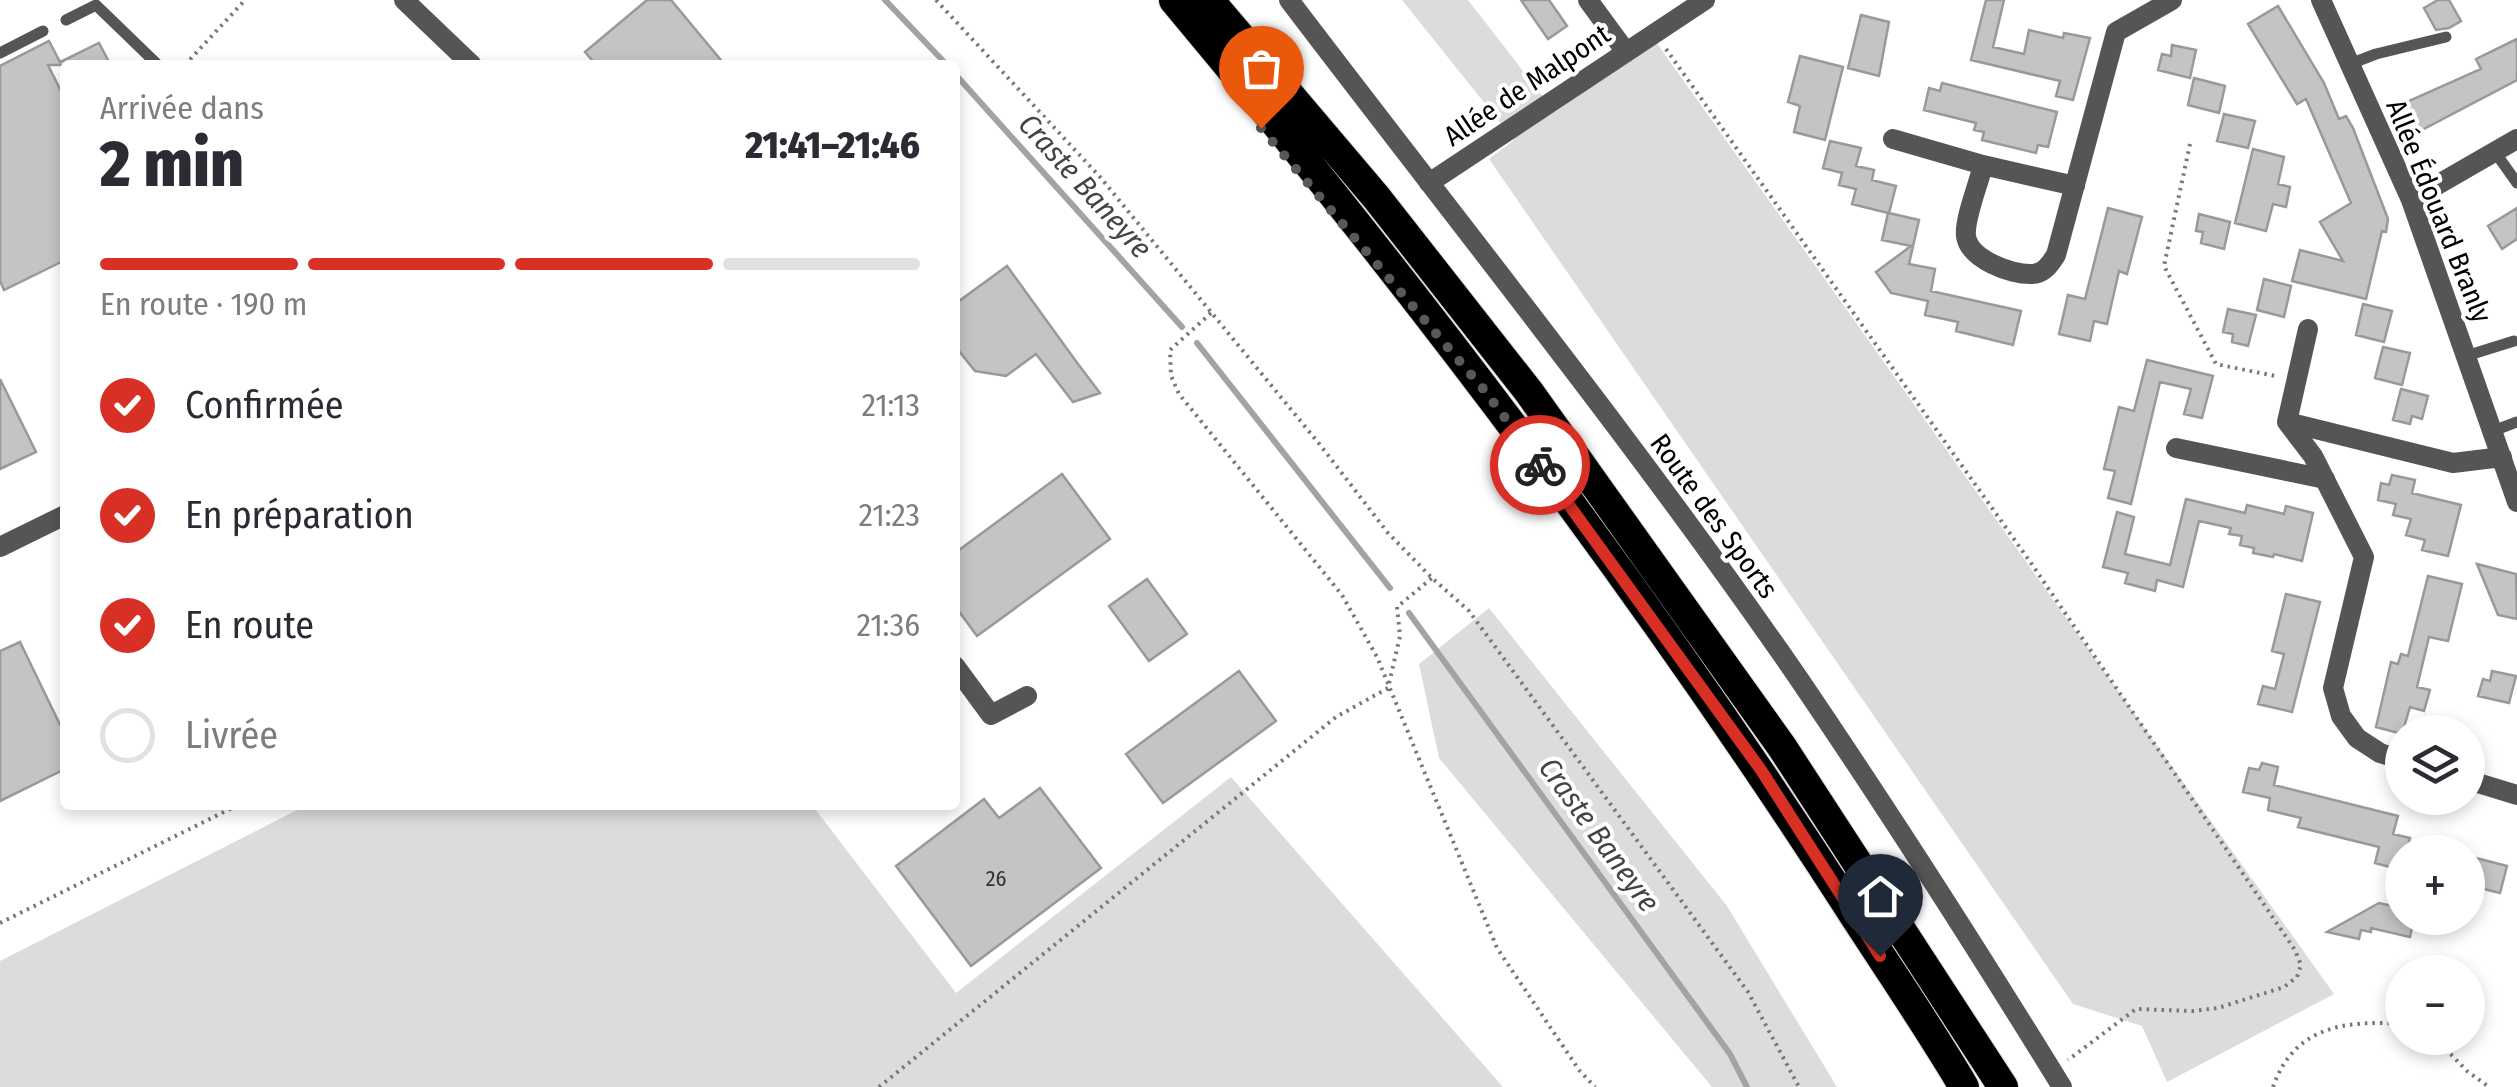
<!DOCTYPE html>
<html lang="fr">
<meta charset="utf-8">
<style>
body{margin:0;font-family:"Fira Sans Condensed",sans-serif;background:#f2f2f3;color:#2b2b33;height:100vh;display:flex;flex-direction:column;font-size:38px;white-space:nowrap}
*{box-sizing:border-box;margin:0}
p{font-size:32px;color:#7c7c81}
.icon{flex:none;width:55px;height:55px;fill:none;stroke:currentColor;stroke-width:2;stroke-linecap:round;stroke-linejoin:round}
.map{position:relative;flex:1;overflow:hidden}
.panel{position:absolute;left:60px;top:60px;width:900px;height:750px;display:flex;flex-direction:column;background:#fff;border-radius:10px;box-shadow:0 5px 15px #0003}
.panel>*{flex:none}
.buttons{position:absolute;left:2385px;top:715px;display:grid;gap:20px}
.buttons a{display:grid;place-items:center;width:100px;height:100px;border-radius:50%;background:#fff;box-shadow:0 5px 15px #0003;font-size:50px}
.pin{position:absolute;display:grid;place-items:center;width:85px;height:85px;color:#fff;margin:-102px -42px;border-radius:50% 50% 50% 0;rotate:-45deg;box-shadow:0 0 10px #0007}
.pin .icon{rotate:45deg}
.courier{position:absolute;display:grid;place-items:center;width:100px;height:100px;margin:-50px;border:8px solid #d93025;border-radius:50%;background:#fff;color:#222;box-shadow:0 2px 12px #0007}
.head em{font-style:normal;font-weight:800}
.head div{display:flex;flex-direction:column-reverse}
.head{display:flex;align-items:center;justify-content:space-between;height:170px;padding:0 40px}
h1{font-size:65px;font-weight:800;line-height:75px}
.bar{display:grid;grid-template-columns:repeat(4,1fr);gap:15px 10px;align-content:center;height:120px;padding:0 40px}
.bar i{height:12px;border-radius:8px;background:#e1e1e2}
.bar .active{background:#d93025}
.bar p{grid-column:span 4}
ol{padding:0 40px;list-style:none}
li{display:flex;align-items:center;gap:30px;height:110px}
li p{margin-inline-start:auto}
li .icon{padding:10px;border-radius:50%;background:#d93025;color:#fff;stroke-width:4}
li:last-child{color:#7c7c81}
li i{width:55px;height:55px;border:5px solid #e1e1e2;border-radius:50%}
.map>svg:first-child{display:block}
</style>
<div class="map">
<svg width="2517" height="1087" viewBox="0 0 2517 1087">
<rect width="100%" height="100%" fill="#fff"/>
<path fill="#dcdcdc" d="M1402 0H1468L1555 112 1656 42 2334 994 2167 1082 2142 1026 2073 1004 1489 159 1514 140Z
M1489 608 1727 906 1837 1087H1712L1439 758 1419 664Z
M1231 777 1503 1087H0V961L307 805H812L956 993Z"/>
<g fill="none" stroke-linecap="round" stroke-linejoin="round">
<path stroke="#a3a3a3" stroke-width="6" d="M885 0 947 65
M955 74 1182 327
M1197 343 1390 588
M1409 613 1730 1054 1747 1087"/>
</g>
<path fill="#c4c4c4" stroke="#999" stroke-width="2.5" d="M647 0H671L725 65H596L585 52Z
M1521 0H1549L1567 26 1548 39Z
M1986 0H2004L1993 47 2024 54 2029 30 2063 38 2064 33 2090 38 2073 100 2056 96 2060 81 1971 60Z
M2438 0H2449L2461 21 2449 28 2436 30 2424 8Z
M2278 6 2324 83 2339 119 2346 116 2353 128 2388 219 2386 232 2382 231 2366 299 2292 281 2300 250 2343 261 2320 222 2351 203 2306 99 2297 104 2248 24Z
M1861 15 1889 22 1879 76 1848 68Z
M2517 39V80L2416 133 2402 104 2481 69 2476 59Z
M49 41 60 62 99 43 108 60 98 65H48L65 99V260L4 290 0 281V66Z
M2172 45 2196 50 2190 78 2158 70 2162 54 2171 56Z
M1800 56 1843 67 1825 140 1794 132 1800 106 1788 102Z
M2194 78 2225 86 2219 113 2188 105Z
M1942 83 2057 112 2048 147 2038 145 2036 153 1982 140 1984 132 1974 130 1976 123 1924 110 1929 88 1940 91Z
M2224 114 2255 121 2248 148 2217 141Z
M1830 141 1861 148 1856 166 1874 170 1872 180 1896 186 1889 213 1919 220 1909 264 1935 269 1931 291 2021 311 2013 345 1956 331 1958 322 1925 315 1928 301 1891 293 1876 272 1911 246 1882 240 1888 213 1852 204 1856 189 1839 185 1842 173 1823 168Z
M2253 149 2284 157 2278 184 2290 187 2286 207 2273 204 2266 231 2235 223Z
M2108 208 2142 217 2127 274 2119 271 2107 324 2094 321 2090 341 2059 334 2068 295 2085 299Z
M2517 208V239L2502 249 2488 226Z
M2199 214 2230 222 2224 249 2201 243 2203 232 2196 231Z
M1007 266 1078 364 1100 393 1073 402 1036 354 1006 376 975 371 955 346V304Z
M2264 279 2291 286 2284 317 2257 310Z
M2363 304 2392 311 2384 342 2356 335Z
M2228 309 2256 315 2248 346 2232 342 2233 334 2223 332Z
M2383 347 2410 353 2402 385 2375 378Z
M2147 360 2213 376 2202 418 2184 414 2191 389 2160 382 2131 504 2108 498 2115 471 2104 469 2119 407 2134 411Z
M0 379 36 452 0 469Z
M2401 389 2428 396 2422 419 2412 416 2410 424 2393 420Z
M1062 474 1110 539 977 636 955 606V553Z
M2392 475 2415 480 2412 493 2461 505 2448 556 2422 550 2425 540 2406 535 2411 519 2393 515 2396 504 2378 500 2381 483 2389 485Z
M2186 499 2245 513 2247 505 2284 514 2286 506 2313 513 2302 561 2274 554 2273 557 2253 553 2254 548 2240 545 2242 536 2229 534 2231 528 2199 521 2183 587 2157 580 2155 591 2125 583 2128 573 2103 567 2117 512 2134 517 2125 554 2170 565Z
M2477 564 2516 574 2517 619 2498 615Z
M2428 576 2462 584 2448 641 2429 637 2417 687 2430 690 2424 711 2410 707 2402 734 2376 727 2391 662 2398 664 2401 654 2408 656Z
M1147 579 1187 634 1149 661 1109 606Z
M2286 594 2320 602 2292 712 2258 704 2263 686 2275 689 2284 654 2272 651Z
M20 642 65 735V769L0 801V651Z
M1239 671 1276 721 1163 803 1126 754Z
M2492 671 2516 676 2509 703 2478 696 2483 679 2490 681Z
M2262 763 2278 767 2274 785 2398 816 2393 834 2410 838 2406 852H2402L2401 870 2375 863 2379 847 2298 827 2301 818 2268 810 2270 798 2243 792 2249 768 2259 770Z
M1040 788 1101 868 971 966 896 866 984 799 999 818Z
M2476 858 2507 866 2500 893 2476 887 2479 877 2471 875Z
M2379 903 2397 907 2396 911H2402V918H2414L2410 937 2371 928V932L2361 930 2359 939 2327 932Z"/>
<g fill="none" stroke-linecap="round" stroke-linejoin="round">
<defs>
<path id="motorway" d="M1174 0C1416 289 1646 592 1850 909 1888 968 1928 1026 1964 1087
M1209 0 1376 197 1529 392 1782 747 2003 1087"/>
</defs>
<use href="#motorway" stroke="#dbdbdb" stroke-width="32"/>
<path stroke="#777" stroke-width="4" stroke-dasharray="2.5 5" stroke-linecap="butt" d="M936 0 1100 177 1321 446 1388 533 1432 578 1469 611 1748 992 1799 1087
M1666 49 2031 563 2295 950 2301 965 2297 977 2284 987 2218 1008 2193 1011 2136 1009 2068 1060
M185 65 245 0
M2190 144 2164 266 2216 364 2275 376
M1211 313 1170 350 1171 376 1179 394 1342 595 1377 657 1497 948 1579 1070 1595 1087
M0 923 238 805
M2435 1038 2467 1071 2489 1087
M879 1087 1336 717 1388 688 1400 636 1397 607 1432 578
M2273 1087C2294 1026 2346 1020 2402 1024"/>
<path stroke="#555" stroke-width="11" d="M66 20 96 5 158 65
M0 53 43 31
M2350 64 2376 54 2446 37
M2495 152 2517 183
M2466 356 2514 341
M2493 431 2517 422"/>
<path stroke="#555" stroke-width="20" d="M404 0 472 65
M1289 0C1460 225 1639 447 1799 679 1890 813 1977 949 2062 1087
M1588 0 1626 52
M2321 0 2411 200 2517 502
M1893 139 1983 165
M1429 183 1705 0
M2075 186 1983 165C1979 183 1964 219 1966 236 1969 259 2011 275 2032 274 2044 274 2050 264 2056 255L2116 32 2172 0
M2411 200 2517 139
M2308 329 2287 422 2453 463 2502 457
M2287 422 2313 456 2364 557 2333 688 2341 716 2357 738 2380 753 2402 760
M2176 448 2325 479
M0 547 65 515
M955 666 991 715 1027 696
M2468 780 2517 795"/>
<use href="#motorway" stroke="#000" stroke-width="30"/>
</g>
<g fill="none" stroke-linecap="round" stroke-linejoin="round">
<path stroke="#595959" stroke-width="10" stroke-dasharray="0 18" d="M1261 128 1485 391 1540 465"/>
<path stroke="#d93025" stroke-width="12" d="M1540 465 1761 770 1880 956"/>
</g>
<g text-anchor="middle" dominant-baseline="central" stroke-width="8" stroke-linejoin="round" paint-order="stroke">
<g font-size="22" fill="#313131">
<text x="996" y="878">26</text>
</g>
<g font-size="28" fill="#000" stroke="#fff">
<text transform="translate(1527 85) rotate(-34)">Allée de Malpont</text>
<text transform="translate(2439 211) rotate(68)">Allée Édouard Branly</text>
<text transform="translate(1714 516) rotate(54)">Route des Sports</text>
</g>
<g font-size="30" font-style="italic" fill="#444" stroke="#fff">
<text transform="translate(1085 186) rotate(48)">Craste Baneyre</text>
<text transform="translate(1599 835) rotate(54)">Craste Baneyre</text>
</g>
</g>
</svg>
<div class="buttons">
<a><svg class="icon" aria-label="layers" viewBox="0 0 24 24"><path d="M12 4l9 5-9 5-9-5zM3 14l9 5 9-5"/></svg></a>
<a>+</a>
<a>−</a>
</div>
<div class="pin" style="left:1261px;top:128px;background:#ea580c"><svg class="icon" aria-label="bag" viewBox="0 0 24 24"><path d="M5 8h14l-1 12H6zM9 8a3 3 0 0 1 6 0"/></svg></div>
<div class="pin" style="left:1880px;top:956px;background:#1f2937"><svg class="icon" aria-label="home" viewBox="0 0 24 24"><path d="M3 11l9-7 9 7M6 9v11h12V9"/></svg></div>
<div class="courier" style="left:1540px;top:465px"><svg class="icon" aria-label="bike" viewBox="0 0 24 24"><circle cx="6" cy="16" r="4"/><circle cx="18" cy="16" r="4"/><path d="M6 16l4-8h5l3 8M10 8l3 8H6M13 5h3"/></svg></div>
<section class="panel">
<div class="head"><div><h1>2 min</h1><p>Arrivée dans</p></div><em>21:41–21:46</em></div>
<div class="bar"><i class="active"></i><i class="active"></i><i class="active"></i><i></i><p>En route · 190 m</p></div>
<ol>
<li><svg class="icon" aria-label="check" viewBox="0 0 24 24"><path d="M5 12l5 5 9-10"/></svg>Confirmée<p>21:13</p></li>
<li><svg class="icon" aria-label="check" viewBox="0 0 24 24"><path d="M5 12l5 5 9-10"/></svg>En préparation<p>21:23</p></li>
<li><svg class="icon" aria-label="check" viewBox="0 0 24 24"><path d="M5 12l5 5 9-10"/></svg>En route<p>21:36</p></li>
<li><i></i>Livrée</li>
</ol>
</section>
</div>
